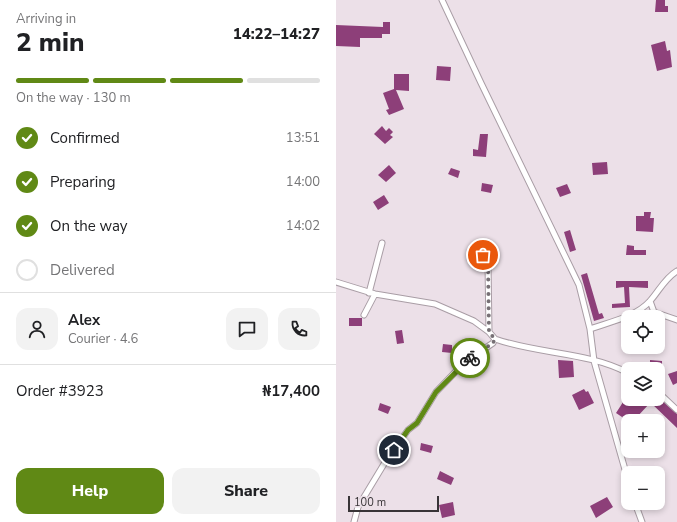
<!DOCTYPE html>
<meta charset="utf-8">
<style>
body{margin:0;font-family:"Nunito Sans",sans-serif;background:#f2f2f2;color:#202124;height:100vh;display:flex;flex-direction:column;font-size:15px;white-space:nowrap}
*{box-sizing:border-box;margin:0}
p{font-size:13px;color:#757577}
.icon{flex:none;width:22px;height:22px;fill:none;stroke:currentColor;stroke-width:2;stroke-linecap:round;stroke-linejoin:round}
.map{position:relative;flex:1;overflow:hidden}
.sheet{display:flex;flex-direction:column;background:#fff;width:336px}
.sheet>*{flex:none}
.fabs{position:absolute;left:285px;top:310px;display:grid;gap:8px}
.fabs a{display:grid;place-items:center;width:44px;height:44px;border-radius:8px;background:#fff;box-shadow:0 2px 6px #0003;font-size:20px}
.scale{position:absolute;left:12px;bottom:10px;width:91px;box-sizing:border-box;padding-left:4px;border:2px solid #383437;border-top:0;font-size:11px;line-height:14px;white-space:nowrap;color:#383437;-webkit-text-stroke:3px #ece0e8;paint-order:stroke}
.pin{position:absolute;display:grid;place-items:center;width:34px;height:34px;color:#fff;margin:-17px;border:2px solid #fff;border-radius:50%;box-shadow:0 1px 4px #0007}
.courier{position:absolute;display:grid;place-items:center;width:40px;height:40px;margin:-20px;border:3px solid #608915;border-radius:50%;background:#fff;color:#222;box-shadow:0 1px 5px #0007}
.overview em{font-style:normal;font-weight:800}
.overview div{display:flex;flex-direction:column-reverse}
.overview{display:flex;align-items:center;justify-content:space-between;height:68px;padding:0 16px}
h1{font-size:26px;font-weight:800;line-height:30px}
.bar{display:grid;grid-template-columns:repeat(4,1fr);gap:6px 4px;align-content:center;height:48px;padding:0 16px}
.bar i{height:5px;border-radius:3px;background:#e0e0e0}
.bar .active{background:#608915}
.bar p{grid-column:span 4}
.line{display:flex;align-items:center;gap:10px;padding:0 16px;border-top:1px solid #e0e0e0}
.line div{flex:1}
.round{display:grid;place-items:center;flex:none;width:42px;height:42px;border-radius:12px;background:#f2f2f2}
ol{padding:0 16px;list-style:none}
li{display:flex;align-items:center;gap:12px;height:44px}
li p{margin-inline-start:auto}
li .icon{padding:4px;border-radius:50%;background:#608915;color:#fff;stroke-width:4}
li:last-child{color:#757577}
li i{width:22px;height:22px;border:2px solid #e0e0e0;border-radius:50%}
.action{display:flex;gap:8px;margin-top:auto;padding:8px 16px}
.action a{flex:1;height:46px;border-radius:12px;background:#608915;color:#fff;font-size:16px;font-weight:800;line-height:46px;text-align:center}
.action a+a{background:#f2f2f2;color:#202124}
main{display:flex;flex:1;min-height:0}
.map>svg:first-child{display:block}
</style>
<main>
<section class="sheet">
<div class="overview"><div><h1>2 min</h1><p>Arriving in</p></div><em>14:22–14:27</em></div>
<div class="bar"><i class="active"></i><i class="active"></i><i class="active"></i><i></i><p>On the way · 130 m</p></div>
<ol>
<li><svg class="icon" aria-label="check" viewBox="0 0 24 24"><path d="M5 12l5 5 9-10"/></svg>Confirmed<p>13:51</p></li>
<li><svg class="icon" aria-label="check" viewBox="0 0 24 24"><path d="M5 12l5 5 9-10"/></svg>Preparing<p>14:00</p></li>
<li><svg class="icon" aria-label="check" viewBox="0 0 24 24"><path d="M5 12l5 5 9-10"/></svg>On the way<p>14:02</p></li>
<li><i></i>Delivered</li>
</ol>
<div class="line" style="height:72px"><a class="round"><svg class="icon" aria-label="person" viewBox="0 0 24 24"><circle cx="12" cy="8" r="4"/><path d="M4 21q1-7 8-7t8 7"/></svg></a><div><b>Alex</b><p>Courier · 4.6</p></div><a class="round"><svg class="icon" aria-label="chat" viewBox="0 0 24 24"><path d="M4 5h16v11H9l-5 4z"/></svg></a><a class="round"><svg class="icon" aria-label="phone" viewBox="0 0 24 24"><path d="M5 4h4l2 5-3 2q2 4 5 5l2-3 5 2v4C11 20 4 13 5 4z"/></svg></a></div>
<div class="line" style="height:52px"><div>Order #3923</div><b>₦17,400</b></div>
<div class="action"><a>Help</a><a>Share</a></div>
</section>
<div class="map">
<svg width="341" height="522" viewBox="0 0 341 522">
<rect width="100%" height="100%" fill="#ece0e8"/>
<path fill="#8d3f79" d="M320 0H329V6H332V12H319Z
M47 22H54V34H46V38H24V47L0 46V25L47 27Z
M329 41 331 51 334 50 336 67 321 71 315 45Z
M101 66 115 67 114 81 100 80Z
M58 74H73V91L60 90 68 109 53 115 50 110 53 109 47 93 58 89Z
M46 126 50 131 53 128 57 132 54 135 57 137 49 144 38 134Z
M144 134H152L150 157 137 156V149L142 150Z
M271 162 272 174 257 175 256 163Z
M53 165 60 173 50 182 42 175Z
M115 168 124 171 122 178 112 174Z
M146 183 157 185 155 193 145 191Z
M231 184 235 193 224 197 220 188Z
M48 195 53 203 42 210 37 202Z
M308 212H315L314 218H318L317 232 300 231V216H308Z
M234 230 240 250 234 252 228 232Z
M291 245 298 246V250H310V255H290Z
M251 273 263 314 266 313 268 318 258 321 245 275Z
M280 281H312V288L293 287 294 307 276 308V304L289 303 288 287 280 288Z
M13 318H26V326H13Z
M66 330 68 343 61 344 59 331Z
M107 344 116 345V353L106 352Z
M222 360 237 361 238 377 223 378Z
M314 360 326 361V369H314Z
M341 371V383L337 385 332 374Z
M248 389 250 392 252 391 258 403 243 410 236 395Z
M289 399H310L314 403 300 418 304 421H292L280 413Z
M318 399H324L341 414V428L315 403Z
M44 403 55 407 52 414 42 410Z
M85 443 97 446 95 453 84 450Z
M104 471 118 478 115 485 101 479Z
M271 497 277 507 260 518 254 506Z
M117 502 119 515 106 518 103 505Z"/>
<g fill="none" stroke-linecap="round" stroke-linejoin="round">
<defs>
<path id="street" d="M106 0 145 83 243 285 254 329 258 361 292 480
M147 255 152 264 153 332
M0 282 39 294 99 304 138 321 153 332 159 339
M33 293 46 243
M314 301 318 312 341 320
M28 315 39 294
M254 329C273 322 300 317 314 301 323 291 329 278 341 271
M121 349 135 358
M322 392 341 410
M299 503 306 522
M18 522 22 507 51 459 72 430 81 423 100 392 129 362 157 343 159 339C201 354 253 352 292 373"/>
</defs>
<use href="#street" stroke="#a99da5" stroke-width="7"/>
<use href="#street" stroke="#fff" stroke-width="5"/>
</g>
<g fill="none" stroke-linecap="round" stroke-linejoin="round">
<path stroke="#777075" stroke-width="4" stroke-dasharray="0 7.2" d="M134 358 157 343 159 339 153 332 152 264 147 255"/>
<path stroke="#608915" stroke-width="5" d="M58 450 72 430 81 423 100 392 134 358"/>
</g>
</svg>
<div class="fabs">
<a><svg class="icon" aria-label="locate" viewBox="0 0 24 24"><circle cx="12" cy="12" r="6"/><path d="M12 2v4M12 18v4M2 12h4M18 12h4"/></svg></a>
<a><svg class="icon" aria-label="layers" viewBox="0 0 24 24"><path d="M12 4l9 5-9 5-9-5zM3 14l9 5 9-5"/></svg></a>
<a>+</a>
<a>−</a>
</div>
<div class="scale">100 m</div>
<div class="pin" style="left:147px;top:255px;background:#ea580c"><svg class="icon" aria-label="bag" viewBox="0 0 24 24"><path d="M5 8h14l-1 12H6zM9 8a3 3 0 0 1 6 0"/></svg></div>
<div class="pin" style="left:58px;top:450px;background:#1f2937"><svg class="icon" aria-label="home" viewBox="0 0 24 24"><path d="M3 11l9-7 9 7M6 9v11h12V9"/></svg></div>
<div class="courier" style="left:134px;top:358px"><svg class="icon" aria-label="bike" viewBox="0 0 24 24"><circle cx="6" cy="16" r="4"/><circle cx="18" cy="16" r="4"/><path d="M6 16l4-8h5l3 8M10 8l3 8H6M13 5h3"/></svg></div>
</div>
</main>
